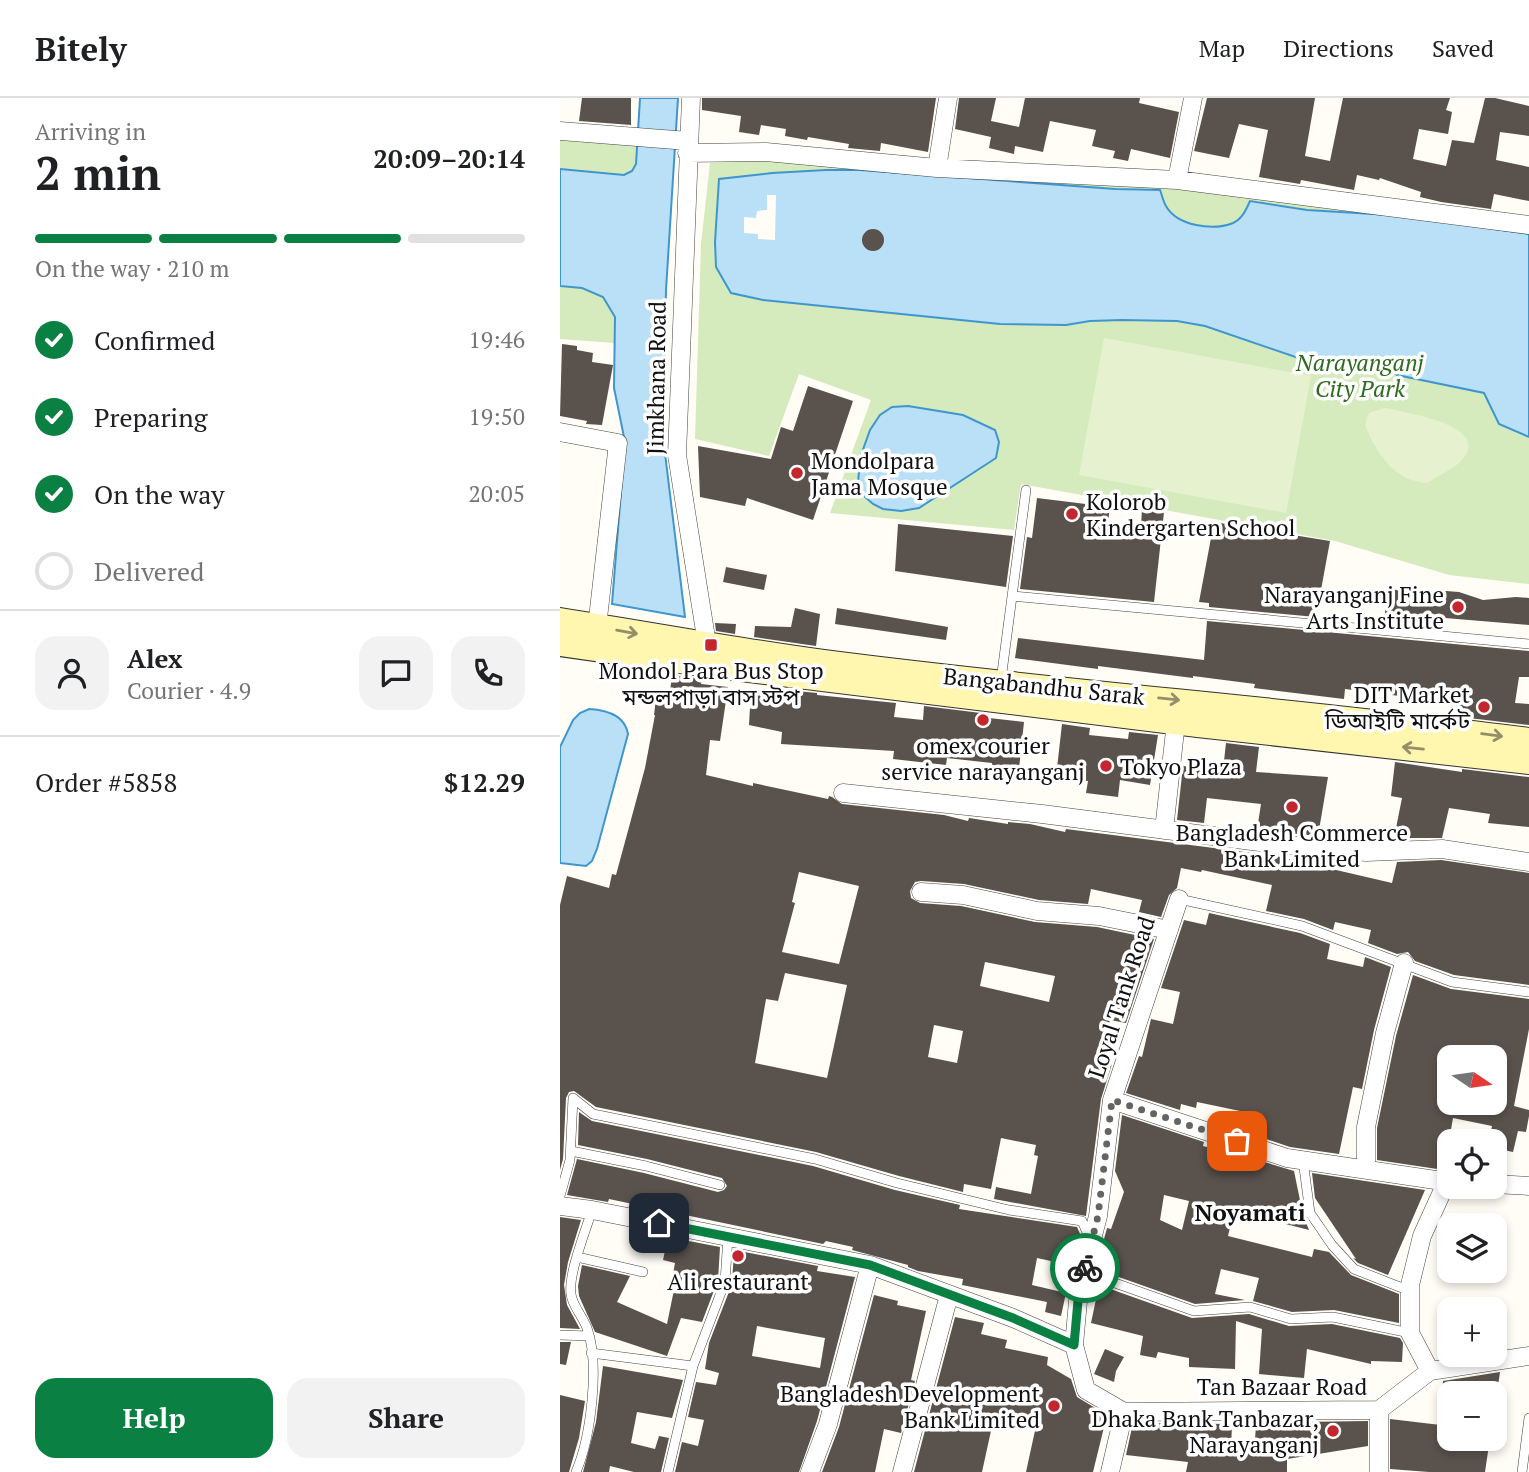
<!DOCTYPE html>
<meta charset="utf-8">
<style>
body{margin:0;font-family:"PT Serif","Noto Sans Bengali",serif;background:#f2f2f2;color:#202124;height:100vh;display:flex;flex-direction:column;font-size:26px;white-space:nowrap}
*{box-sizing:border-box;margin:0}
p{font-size:23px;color:#757577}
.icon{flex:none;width:38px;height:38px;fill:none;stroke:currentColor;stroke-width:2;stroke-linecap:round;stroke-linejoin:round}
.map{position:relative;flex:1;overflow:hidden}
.side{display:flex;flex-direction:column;background:#fff;width:560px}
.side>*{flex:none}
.needle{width:46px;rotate:103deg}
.tools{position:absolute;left:877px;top:947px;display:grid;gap:14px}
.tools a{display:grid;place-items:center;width:70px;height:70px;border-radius:14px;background:#fff;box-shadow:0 4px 10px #0003;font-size:35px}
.pin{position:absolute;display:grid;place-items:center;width:60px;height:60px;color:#fff;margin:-30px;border-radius:14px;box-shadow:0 4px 10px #0006}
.courier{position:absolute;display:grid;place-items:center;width:70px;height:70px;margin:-35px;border:5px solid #0b8043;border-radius:50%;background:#fff;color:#222;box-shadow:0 2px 9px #0007}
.headline em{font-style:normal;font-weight:700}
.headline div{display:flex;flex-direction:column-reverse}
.headline{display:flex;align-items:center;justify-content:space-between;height:119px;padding:0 35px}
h1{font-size:46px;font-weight:700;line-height:52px}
.bar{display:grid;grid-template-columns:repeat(4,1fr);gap:10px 7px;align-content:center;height:84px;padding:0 35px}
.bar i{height:9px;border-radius:5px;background:#e0e0e0}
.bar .on{background:#0b8043}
.bar p{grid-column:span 4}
.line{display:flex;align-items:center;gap:18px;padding:0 35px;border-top:2px solid #e0e0e0}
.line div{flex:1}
.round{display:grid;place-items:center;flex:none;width:74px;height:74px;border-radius:21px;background:#f2f2f2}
ol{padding:0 35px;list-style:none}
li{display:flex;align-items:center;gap:21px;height:77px}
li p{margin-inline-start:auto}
li .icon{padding:7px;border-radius:50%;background:#0b8043;color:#fff;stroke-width:4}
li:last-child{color:#757577}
li i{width:38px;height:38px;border:4px solid #e0e0e0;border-radius:50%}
.primary-button{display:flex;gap:14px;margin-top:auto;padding:14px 35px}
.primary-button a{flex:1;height:80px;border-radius:21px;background:#0b8043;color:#fff;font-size:28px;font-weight:700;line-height:80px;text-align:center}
.primary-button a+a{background:#f2f2f2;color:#202124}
header{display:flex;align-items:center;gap:42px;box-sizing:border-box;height:98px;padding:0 35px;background:#fff;border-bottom:2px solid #e0e0e0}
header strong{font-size:33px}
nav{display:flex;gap:38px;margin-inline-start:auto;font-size:24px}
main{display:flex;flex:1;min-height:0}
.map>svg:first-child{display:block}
</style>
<header>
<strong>Bitely</strong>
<nav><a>Map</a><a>Directions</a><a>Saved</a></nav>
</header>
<main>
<section class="side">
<div class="headline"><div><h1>2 min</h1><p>Arriving in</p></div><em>20:09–20:14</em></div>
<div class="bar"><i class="on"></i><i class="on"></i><i class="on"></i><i></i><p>On the way · 210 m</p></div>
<ol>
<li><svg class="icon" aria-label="check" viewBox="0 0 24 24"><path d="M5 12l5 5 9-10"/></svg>Confirmed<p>19:46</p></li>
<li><svg class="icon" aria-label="check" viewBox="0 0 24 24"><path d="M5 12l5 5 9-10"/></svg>Preparing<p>19:50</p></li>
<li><svg class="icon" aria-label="check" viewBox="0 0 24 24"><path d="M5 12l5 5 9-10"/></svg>On the way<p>20:05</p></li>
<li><i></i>Delivered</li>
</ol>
<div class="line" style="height:126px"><a class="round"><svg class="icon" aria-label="person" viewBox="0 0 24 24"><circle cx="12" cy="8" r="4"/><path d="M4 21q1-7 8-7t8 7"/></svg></a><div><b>Alex</b><p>Courier · 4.9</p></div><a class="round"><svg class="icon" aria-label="chat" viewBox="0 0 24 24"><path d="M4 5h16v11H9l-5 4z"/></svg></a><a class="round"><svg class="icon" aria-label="phone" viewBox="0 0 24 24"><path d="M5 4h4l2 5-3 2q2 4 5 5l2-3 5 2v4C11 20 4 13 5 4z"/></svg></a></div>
<div class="line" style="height:91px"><div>Order #5858</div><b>$12.29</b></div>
<div class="primary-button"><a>Help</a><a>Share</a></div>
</section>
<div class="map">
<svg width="969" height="1374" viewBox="0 0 969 1374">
<rect width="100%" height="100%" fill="#fffdf5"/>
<path fill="#d5ebbd" d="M0 41 83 47 68 246 0 241Z
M227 60 576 83 969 130V486L889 477 775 443 461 386 454 432 270 415 311 302 239 276 209 358 135 341 141 146 150 65Z"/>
<path fill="#e6f2cf" d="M544 240 751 278 726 415 519 377Z
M825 310C844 314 937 328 900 364 891 372 877 378 867 385 834 383 817 356 805 327L809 315Z"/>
<path fill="#b9e0f7" stroke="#3f96cf" stroke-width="2" d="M80 0H118L106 192 103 339 125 519 52 506 65 344 54 290 55 219 43 199 22 190 0 188V71L64 77 72 73 76 66Z
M266 72H300L555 91 600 92C602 97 603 103 606 108 617 128 653 133 673 125 682 121 686 112 690 103L747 112 846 118 969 136V339L939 326 924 295 837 277 824 268 784 269 750 264 645 228 617 223 562 222 530 223 506 227 440 226 203 202 171 195 156 169 155 144 159 81 212 75Z
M348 308 403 317 435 332 439 344 436 360 359 410 341 413 323 411 313 406 305 399 298 385 300 360 310 332 320 317 332 309Z
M29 611C46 612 65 617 68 636L37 751 32 763 26 768 0 765V649L13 622 20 615Z"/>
<path fill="#fffdf5" d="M207 97H216L215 142 198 141V136L184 135V119L196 120 197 113 207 112Z"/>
<path fill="#5a524d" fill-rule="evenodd" d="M22 0H71V27L19 23Z
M142 0H376L368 54 321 45 320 53 288 50 289 46 248 39 247 42 225 38 226 31 201 27 199 37 179 34 181 18 142 12Z
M399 0H436L431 23 459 29 465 0H580L579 5 619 14 610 60 571 51 568 63 553 60 555 53 532 48 536 32 490 23 483 54 455 48 454 56 429 50 431 39 395 31Z
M647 0H755L745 58 770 63 783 0H890L886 12 892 14 888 36 859 31 853 61 886 68 892 42 914 45 925 0H935L969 8V38L940 34 936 62 969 69V103L934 96 931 111 881 104 860 99 861 94 820 80 819 82 797 77 794 92 741 82 740 86 699 79 708 32 679 26 669 60 634 53Z
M302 142a11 11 0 1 1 22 0a11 11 0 1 1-22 0Z
M2 246 17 248V252L33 255 32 264 53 267 42 327 26 326 27 323 0 318Z
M248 288 293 303 253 422 187 400 185 408 140 399 138 348 211 361 221 329 233 333Z
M477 400 550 409 548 424 581 428 582 411 604 414 594 504 460 491 467 439 472 440Z
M654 424 770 443 756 519 649 509V505L639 504Z
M338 426 453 438 446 489 335 473Z
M166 469 207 477 204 492 163 484Z
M828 490 858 497 886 493 899 494 923 502 956 499 969 500V527L825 515Z
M235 510 260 516 256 548 194 539 195 528 231 529Z
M277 510 388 529 386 542 275 526Z
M647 523 969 553V579H959L955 605 969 606V627L892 618 894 605 785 591 784 601 694 590 695 586 633 578V580L538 568V571L455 560 458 540 644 562Z
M155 525 176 526 175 536 156 533Z
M112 577 142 581 141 586 168 589 160 643 150 642 146 677 193 688V685L268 701 269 698 272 699 282 706 384 717 408 723 409 720 448 726V724L470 726 505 734 506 731 716 758 832 785 837 764 881 762 969 775V887L894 877 855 863 848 854 837 856 808 845 811 832 775 824 773 832 744 821 706 813 712 787 642 772 641 774 621 770 617 790 609 797 601 819 579 814 582 802 531 791 528 806 479 802 404 786 361 783 355 784 350 793 351 800 360 805 401 808 475 824 537 829 594 841 566 925 550 922 541 963 552 966 541 1001 526 1118 434 1101 436 1089 471 1096 478 1058 474 1057 476 1047 441 1040 431 1091 404 1086 403 1094 339 1078 256 1054 36 1009 14 993 9 994 6 1000 3 1061 0 1072V807L7 778 49 790 52 776 56 777 85 670 95 617H94L97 592 110 594ZM239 774 299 788 279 866 222 854 235 805 232 804ZM425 864 495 878 489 904 420 888ZM225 875 287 887 267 980 195 965 206 901 218 903ZM374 927 403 933 397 965 368 959Z
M191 592 227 594V592L257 595V597L336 605 334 619 363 622 364 608 429 616V620L464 624 458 680 431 677 432 665 387 660 386 667 333 661 334 653 221 646 222 634 189 627Z
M502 626 530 630 529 637 568 641 569 634 598 637 590 687 560 682 558 699 526 695 528 683 496 679Z
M666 645 699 649 696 674 768 679 758 738 697 732 701 706 647 700 644 725 617 722 623 668 663 672Z
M835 664 902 674V671L969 679V729L928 725 930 716 889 710 882 740H834L842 700 831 698Z
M649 815 740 835 770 846 767 861 803 869 805 859 831 869 814 932 802 991 793 989 779 1056 730 1049 677 1031 680 1013 637 1004 636 1010 621 1006 620 1012 566 995 579 958 582 959 591 921 613 926 620 894 601 890 624 822 646 827Z
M853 877 891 891 969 901V931L954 1008 969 1012V1018L966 1034 958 1033 953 1054 934 1050V1043H929L932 1028 893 1020 884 1072 817 1062V1030L836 938ZM889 959H934V1004H889Z
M19 1014 32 1023 253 1068 335 1092 400 1107 399 1111 517 1129 521 1138 514 1168 477 1160 472 1187 506 1195 501 1218 485 1214 487 1204 402 1187 403 1181 358 1173 348 1169V1167L292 1152 293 1149 266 1143 263 1146 49 1101 48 1104 7 1097 17 1061 84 1075 158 1094 164 1092 167 1088 162 1080 87 1061 18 1047Z
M562 1017 644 1044 643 1048 672 1056V1054L734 1073 743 1117 749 1132 674 1113 668 1138 752 1159 754 1151 769 1154 791 1177 839 1196V1225L774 1212 732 1214 693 1203 699 1180 661 1171 655 1196 685 1202 635 1206 536 1171 547 1130 551 1131 564 1094 555 1073ZM604 1097 629 1103 622 1132 600 1122Z
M752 1075 865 1092 828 1177 798 1165 793 1160 796 1161 755 1100Z
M0 1119 21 1122 8 1164 4 1187 7 1207 20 1231 0 1230Z
M108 1139 160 1149 158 1182 142 1224 121 1220 107 1258 35 1234 19 1198 18 1188 22 1167 70 1178 57 1204 107 1226 116 1182 112 1181 115 1165 103 1162Z
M174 1152 258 1168 257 1173 295 1179 257 1323 239 1374H115L122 1344 138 1348 144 1322 128 1319 136 1284 156 1287 159 1275 145 1271 149 1245 172 1186ZM197 1228 265 1240 260 1270 192 1258Z
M539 1187 632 1220 689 1216 729 1228 772 1226 840 1240 843 1245 842 1264 811 1263V1266L747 1251 744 1280 699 1276 702 1231 676 1223 675 1271 629 1269V1260L598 1254 596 1260 580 1257 583 1238 531 1225Z
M314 1197 338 1203 337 1207 366 1213 351 1282 355 1283 341 1335 324 1331 315 1374H262L279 1329Z
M395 1219 424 1225 421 1236 447 1242 445 1250 488 1259 487 1267 511 1281 517 1299 547 1317 533 1374H466L476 1328 434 1319 422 1374H354Z
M0 1244H11L6 1267 0 1266Z
M545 1251 564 1259 556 1273 554 1284 534 1276Z
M43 1268 123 1282 112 1320 77 1314 71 1345 95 1351 99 1338 109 1340 101 1374H74L50 1368 49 1374H23L36 1324Z
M940 1274 937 1295H882L883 1283Z
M0 1297 25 1303 19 1340 9 1374H0Z
M830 1321 889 1328V1340H930L925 1374H869L830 1371Z
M808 1323V1348L727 1361V1374H626L628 1364 566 1357 573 1325 672 1326 671 1353 694 1354 696 1328H737V1324Z"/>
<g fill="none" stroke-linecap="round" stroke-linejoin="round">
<defs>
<path id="lane" d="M452 498 969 546
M441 582 466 392
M619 801 742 828 892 884 969 894
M13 1000 33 1016 255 1061 337 1085 449 1112 522 1123 529 1139
M11 1053 86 1068 160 1087
M743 1062 750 1115 772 1147 794 1171 850 1193
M0 1098 10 1062 13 1000
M17 1159 83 1174
M524 1174 634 1213 690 1209 731 1221 773 1219 850 1235
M0 1237 29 1238
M31 1255 133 1268 165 1184 168 1139
M16 1374C31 1339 40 1266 27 1230 23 1219 12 1207 11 1196 8 1176 26 1132 32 1112
M108 1374 133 1268
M962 1374 969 1320"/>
<path id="street" d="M131 0 117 357 147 546
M0 33 128 43
M127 55 206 54 377 70 617 82 969 127
M377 70 388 0
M617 82 633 0
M0 334 58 345 37 529
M283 695 482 716 715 746 806 754 882 751 969 764
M604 732 616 624
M361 794 403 797 477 813 539 818 609 832
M619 801 552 1002 727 1060 889 1084
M806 1071V1029L825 935 844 865
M934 1086 969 1088
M0 1108 32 1112 310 1167 453 1220 514 1247 526 1292 564 1314
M514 1247 519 1192 538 1118 552 1002
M870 1273 850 1235V1187L862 1138 887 1083
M819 1312V1374
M250 1374 268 1326 310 1167
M342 1374 389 1197
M550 1374 564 1314 819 1312 870 1273 969 1258"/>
<path id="secondary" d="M0 522C90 536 180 553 271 565 503 595 737 612 969 642
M0 546 148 567 638 627 969 664"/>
</defs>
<use href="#lane" stroke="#444" stroke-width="10"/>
<use href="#street" stroke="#444" stroke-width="19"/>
<use href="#secondary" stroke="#333" stroke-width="26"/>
<use href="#lane" stroke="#fff" stroke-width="9"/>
<use href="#street" stroke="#fff" stroke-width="18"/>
<use href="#secondary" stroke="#fff6b0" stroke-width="24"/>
</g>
<defs><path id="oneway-shaft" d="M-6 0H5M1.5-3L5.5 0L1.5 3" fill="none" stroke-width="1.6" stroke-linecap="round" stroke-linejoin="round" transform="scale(1.75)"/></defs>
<g stroke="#948f68">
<use href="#oneway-shaft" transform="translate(67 534) rotate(10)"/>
<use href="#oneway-shaft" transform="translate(609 601) rotate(6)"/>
<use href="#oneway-shaft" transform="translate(932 637) rotate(7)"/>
<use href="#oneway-shaft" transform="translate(853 650) rotate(-174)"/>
</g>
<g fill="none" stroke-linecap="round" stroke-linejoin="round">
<path stroke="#646461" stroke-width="7" stroke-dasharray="0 12.6" d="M525 1170 538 1118 552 1002 677 1043"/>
<path stroke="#0b8043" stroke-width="9" d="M99 1125 310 1167 453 1220 514 1247 519 1192 525 1170"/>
</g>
<g fill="#c4262e" stroke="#fff" stroke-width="2.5">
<circle cx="237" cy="375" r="7"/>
<circle cx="512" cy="416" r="7"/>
<circle cx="898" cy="509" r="7"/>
<rect x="144" y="540" width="14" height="14" rx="3.5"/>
<circle cx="924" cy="609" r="7"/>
<circle cx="423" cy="622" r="7"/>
<circle cx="546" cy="668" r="7"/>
<circle cx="732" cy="709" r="7"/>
<circle cx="178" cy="1158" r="7"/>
<circle cx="494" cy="1308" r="7"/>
<circle cx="773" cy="1333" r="7"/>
</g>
<g text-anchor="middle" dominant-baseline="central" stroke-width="7" stroke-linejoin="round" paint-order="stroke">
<g font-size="23" font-style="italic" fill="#2f6b1f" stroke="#fff">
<text x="800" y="264">Narayanganj<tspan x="800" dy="26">City Park</tspan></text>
</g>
<g font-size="23" fill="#111" stroke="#fff">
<text transform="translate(96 280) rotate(-89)">Jimkhana Road</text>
<text transform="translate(484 588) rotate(6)">Bangabandhu Sarak</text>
<text transform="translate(561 899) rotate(-72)">Loyal Tank Road</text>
<text x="722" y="1288">Tan Bazaar Road</text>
</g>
<g font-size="23" fill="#111" stroke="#fff" text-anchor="end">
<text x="251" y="362" text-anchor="start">Mondolpara<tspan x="251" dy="26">Jama Mosque</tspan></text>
<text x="526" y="403" text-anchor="start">Kolorob<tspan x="526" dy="26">Kindergarten School</tspan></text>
<text x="884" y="496">Narayanganj Fine<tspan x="884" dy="26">Arts Institute</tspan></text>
<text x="151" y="572" text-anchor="middle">Mondol Para Bus Stop<tspan x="151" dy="26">মন্ডলপাড়া বাস স্টপ</tspan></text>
<text x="910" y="596">DIT Market<tspan x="910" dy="26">ডিআইটি মার্কেট</tspan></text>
<text x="423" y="647" text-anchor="middle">omex courier<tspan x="423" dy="26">service narayanganj</tspan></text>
<text x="560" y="668" text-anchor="start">Tokyo Plaza</text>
<text x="732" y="734" text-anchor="middle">Bangladesh Commerce<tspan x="732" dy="26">Bank Limited</tspan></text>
<text x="178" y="1183" text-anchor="middle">Ali restaurant</text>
<text x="480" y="1295">Bangladesh Development<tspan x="480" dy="26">Bank Limited</tspan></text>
<text x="759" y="1320">Dhaka Bank Tanbazar,<tspan x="759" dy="26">Narayanganj</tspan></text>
</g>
<g font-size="24" font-weight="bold" fill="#111" stroke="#fff">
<text x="690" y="1114">Noyamati</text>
</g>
</g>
</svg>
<div class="tools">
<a><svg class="needle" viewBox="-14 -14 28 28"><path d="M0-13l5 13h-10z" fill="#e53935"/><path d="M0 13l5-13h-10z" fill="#757577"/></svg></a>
<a><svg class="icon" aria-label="locate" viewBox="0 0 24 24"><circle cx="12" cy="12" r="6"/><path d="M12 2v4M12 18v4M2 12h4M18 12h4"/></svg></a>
<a><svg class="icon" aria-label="layers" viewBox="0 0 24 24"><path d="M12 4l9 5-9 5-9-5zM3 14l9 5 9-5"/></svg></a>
<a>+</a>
<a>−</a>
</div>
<div class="pin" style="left:677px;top:1043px;background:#ea580c"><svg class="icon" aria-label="bag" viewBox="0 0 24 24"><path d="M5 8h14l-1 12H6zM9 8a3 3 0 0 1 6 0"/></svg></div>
<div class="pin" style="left:99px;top:1125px;background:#1f2937"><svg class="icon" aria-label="home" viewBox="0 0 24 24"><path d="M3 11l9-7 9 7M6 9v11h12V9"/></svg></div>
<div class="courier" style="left:525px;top:1170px"><svg class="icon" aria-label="bike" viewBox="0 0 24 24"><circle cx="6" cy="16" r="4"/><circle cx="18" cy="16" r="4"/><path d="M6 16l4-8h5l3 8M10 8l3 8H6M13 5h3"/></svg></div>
</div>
</main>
